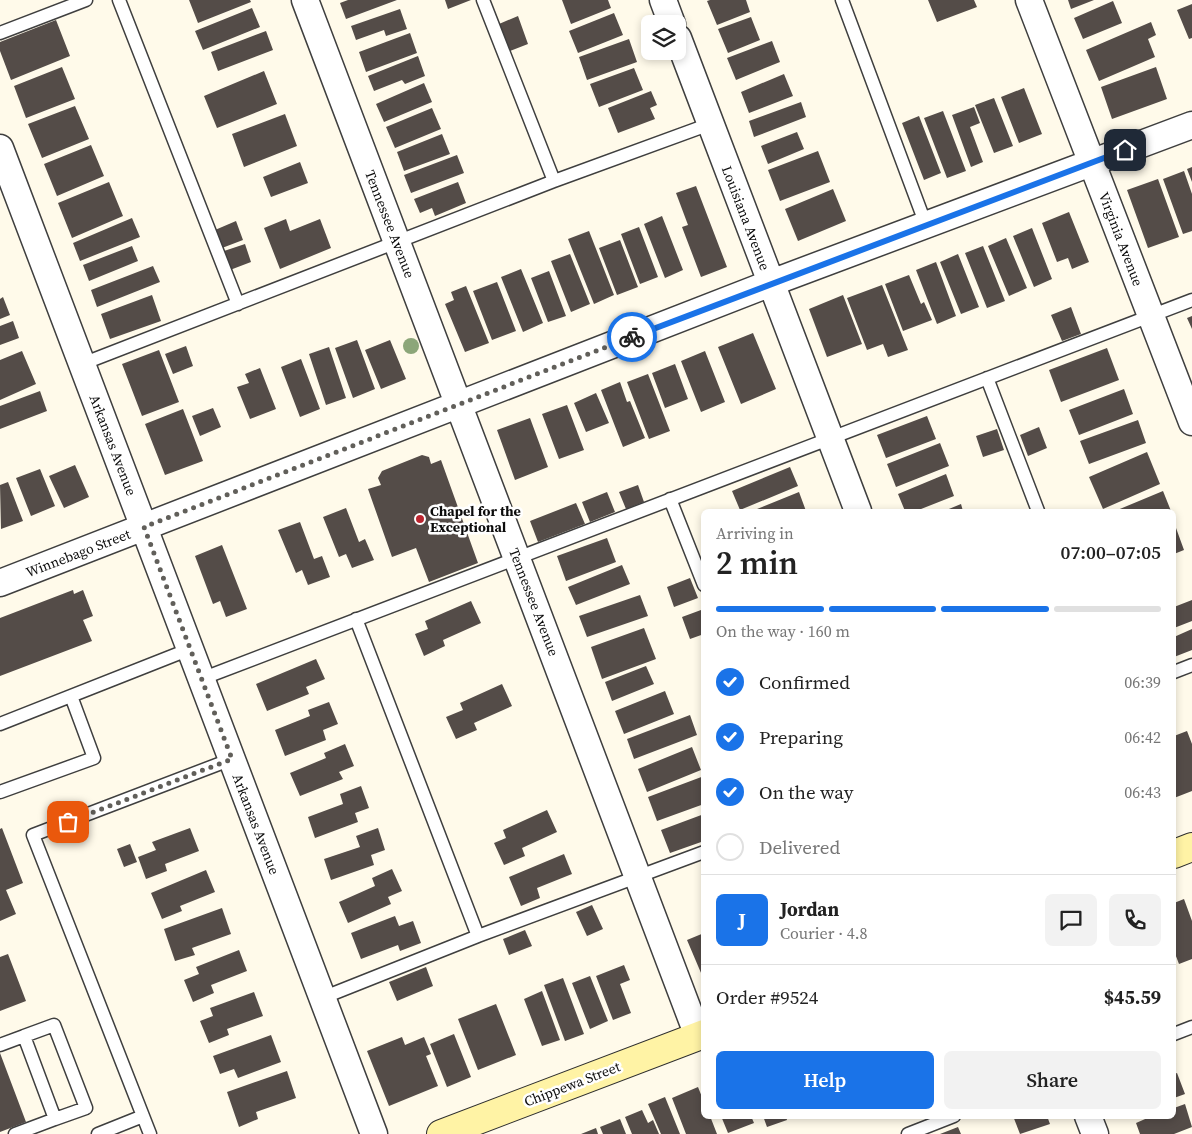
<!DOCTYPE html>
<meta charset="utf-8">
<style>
body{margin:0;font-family:"Source Serif 4",serif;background:#f2f2f2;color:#222;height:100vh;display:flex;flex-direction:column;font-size:19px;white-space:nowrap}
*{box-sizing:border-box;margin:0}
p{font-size:16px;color:#767676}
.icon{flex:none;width:28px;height:28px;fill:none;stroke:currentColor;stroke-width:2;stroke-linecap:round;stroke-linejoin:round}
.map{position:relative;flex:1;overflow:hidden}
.details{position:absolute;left:701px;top:509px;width:475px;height:610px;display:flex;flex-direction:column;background:#fff;border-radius:8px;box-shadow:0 2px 8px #0003}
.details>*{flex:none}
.fabs{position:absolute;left:641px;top:15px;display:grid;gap:10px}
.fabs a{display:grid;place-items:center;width:45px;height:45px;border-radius:8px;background:#fff;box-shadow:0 2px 8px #0003;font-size:25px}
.pin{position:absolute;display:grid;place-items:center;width:42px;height:42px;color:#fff;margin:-21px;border-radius:10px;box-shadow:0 2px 8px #0006}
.courier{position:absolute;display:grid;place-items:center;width:50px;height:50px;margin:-25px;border:4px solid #1a73e8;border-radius:50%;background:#fff;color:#222;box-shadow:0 1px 6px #0007}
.summary em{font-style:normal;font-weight:600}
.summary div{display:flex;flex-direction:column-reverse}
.summary{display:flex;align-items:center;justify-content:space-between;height:85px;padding:0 15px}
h1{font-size:32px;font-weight:600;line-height:38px}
.bar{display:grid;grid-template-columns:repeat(4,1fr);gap:8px 5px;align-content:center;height:60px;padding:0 15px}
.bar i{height:6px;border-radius:4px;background:#e0e0e0}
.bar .on{background:#1a73e8}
.bar p{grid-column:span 4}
.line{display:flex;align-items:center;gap:12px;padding:0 15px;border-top:1px solid #e0e0e0}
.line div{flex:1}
.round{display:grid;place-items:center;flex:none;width:52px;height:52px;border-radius:8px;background:#f2f2f2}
ol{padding:0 15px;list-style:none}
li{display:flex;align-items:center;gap:15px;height:55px}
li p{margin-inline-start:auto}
li .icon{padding:5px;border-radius:50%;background:#1a73e8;color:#fff;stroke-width:4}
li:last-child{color:#767676}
li i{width:28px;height:28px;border:2px solid #e0e0e0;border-radius:50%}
.button{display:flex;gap:10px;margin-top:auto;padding:10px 15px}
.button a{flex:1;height:58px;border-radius:8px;background:#1a73e8;color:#fff;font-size:20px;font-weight:600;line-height:58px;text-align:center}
.button a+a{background:#f2f2f2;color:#222}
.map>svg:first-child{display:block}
</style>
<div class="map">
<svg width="1192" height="1134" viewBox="0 0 1192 1134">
<rect width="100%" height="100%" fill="#fffaea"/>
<path fill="#544c48" d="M189 0H250L251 2 198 23Z
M348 0H397L346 19 340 3Z
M445 0H471L448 9Z
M562 0H608L611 8 571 24Z
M710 0H746L750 12 717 25 707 1Z
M928 0H974L977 7 937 22Z
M1068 0H1094L1071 9Z
M1113 1 1122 23 1083 39 1074 18Z
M1192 4V38L1189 39 1177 10Z
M252 8 260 27 203 50 195 31Z
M400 9 407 29 386 36 384 30 356 40 351 26Z
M614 13 623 35 578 53 569 31Z
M518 16 528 44 510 51 499 24Z
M751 17 760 40 728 53 718 29Z
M56 20 70 56 11 80 0 51V42Z
M1151 22 1156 35 1148 39 1155 57 1099 81 1086 50Z
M266 31 273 50 218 71 211 52Z
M410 33 417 53 366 72 359 52Z
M629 39 637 62 587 80 579 57Z
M772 41 780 62 736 80 727 58Z
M418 56 425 76 405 84 402 80 374 91 368 76Z
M62 67 75 99 26 118 14 86Z
M1156 67 1167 99 1112 119 1101 87Z
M634 68 643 90 599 107 590 84Z
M264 71 277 104 217 128 204 96Z
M784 74 793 96 749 113 741 92Z
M424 83 432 102 384 122 376 104Z
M1024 88 1042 134 1019 143 1001 97Z
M651 91 657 105 650 108 655 119 618 133 608 108Z
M994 98 1013 146 994 153 975 105Z
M801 102 806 117 754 137 749 121Z
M75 106 89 139 42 158 28 124Z
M974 107 980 123 970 127 983 162 971 167 952 115Z
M432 108 441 129 395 148 386 127Z
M943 111 966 171 947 178 924 118Z
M285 114 297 146 244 167 232 134Z
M919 116 941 173 924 180 902 123Z
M797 132 804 149 768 164 761 146Z
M442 134 450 154 404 171 397 152Z
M91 145 104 176 57 196 44 164Z
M818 151 830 182 780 201 768 170Z
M457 155 464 173 411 193 404 175Z
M300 162 308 183 271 197 263 177Z
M1192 167V182L1187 169Z
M1184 171 1192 194V231L1183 234 1163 179Z
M1158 179 1179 237 1148 248 1127 190Z
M109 182 123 216 72 238 58 203Z
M458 182 466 203 435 216 432 208 420 213 414 199Z
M696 186 727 267 701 277 682 227 688 225 676 193Z
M833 189 846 221 798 241 785 209Z
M1069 212 1089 262 1072 269 1068 258 1057 262 1042 223Z
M662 216 683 270 665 278 644 224Z
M132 218 140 237 80 261 73 243Z
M286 219 290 231 320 219 331 248 280 269 264 228Z
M236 221 243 240 222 248 215 230Z
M639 227 658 277 640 284 621 234Z
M1032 228 1052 279 1034 287 1013 236Z
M589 231 614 295 594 304 568 239Z
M1006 238 1027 288 1009 296 988 246Z
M620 240 638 287 617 295 599 248Z
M245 244 251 262 230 270 224 251Z
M132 246 138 261 89 281 83 265Z
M983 246 1005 301 987 308 965 253Z
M570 254 590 304 571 312 551 261Z
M958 254 979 307 961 314 940 262Z
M936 262 956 316 937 324 916 270Z
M153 266 160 282 97 307 91 290Z
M521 269 543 323 523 332 501 277Z
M549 271 566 316 548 322 531 278Z
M909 275 921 304 924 302 932 320 903 331 885 284Z
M497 282 516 331 492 340 473 291Z
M882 285 908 350 888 357 883 344 867 350 847 298Z
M466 286 489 343 465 352 445 304 454 300 451 292Z
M152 295 161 321 110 339 101 314Z
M843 295 862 344 827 357 809 309Z
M3 297 10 315 0 319V299Z
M1071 307 1081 334 1062 341 1051 315Z
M1192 316V329L1187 318Z
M13 321 19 338 0 345V326Z
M753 333 776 389 741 404 718 347Z
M357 340 375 389 353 398 335 348Z
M390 340 406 379 381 389 365 350Z
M186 346 193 366 173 374 165 354Z
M329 347 346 398 326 405 309 354Z
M1107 348 1119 380 1061 402 1049 370Z
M159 350 179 402 142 416 122 364Z
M22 351 36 384 0 400V360Z
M705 351 725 402 701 412 681 361Z
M301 359 320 409 300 417 281 367Z
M675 364 688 399 665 408 652 373Z
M260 368 276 409 250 419 237 387 249 383 245 374Z
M648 374 670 431 649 439 627 382Z
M620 382 627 402 630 401 645 438 623 447 601 390Z
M1124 389 1133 414 1079 435 1069 410Z
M40 391 47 411 0 429V406Z
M596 393 609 423 586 432 574 403Z
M567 405 584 450 559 459 542 414Z
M213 408 221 427 200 436 192 416Z
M183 409 203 461 165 475 145 424Z
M927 416 936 439 886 458 877 435Z
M530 418 548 467 515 480 497 430Z
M1138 420 1146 443 1089 464 1080 441Z
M1039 427 1047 448 1028 456 1020 435Z
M997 429 1004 450 983 457 976 436Z
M940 443 949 466 896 487 887 464Z
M1147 452 1160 484 1103 509 1089 477Z
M422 455 429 457 431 464 441 460 478 563 429 582 416 548 392 557 368 489 381 485 378 478 382 471Z
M75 465 89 497 64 508 49 476Z
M790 467 798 486 740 510 732 491Z
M40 469 55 506 31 516 16 478Z
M946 474 954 496 916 511H905L898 494Z
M8 482 23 521 1 529 0 485Z
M638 485 644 502 626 509 619 492Z
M1163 491 1171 511H1115Z
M607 492 615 512 590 522 582 502Z
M799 492 806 511H752Z
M576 503 585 524 538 542 530 521Z
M961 504 963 511H944Z
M346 508 359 542 365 539 374 560 352 568 346 554 339 557 323 517Z
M300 522 314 559 322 556 330 577 308 585 302 570 296 573 278 530Z
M1176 528 1184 550 1174 554V529Z
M607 538 616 562 566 581 557 556Z
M222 545 247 609 226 617 220 601 213 604 195 556Z
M622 565 630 584 576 605 568 587Z
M690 578 698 598 674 607 667 587Z
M73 590 74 594 83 590 93 616 83 620 92 641 0 676V618Z
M640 595 648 616 587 637 579 616Z
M1192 600V621L1174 628V607Z
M471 601 481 623 443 640 445 646 424 656 415 634 428 629 425 621Z
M701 610 704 619V634L690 639 682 617Z
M644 628 656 659 602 679 591 647Z
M1192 629V650L1174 657V637Z
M316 659 325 679 306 687 309 694 267 711 256 684Z
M646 666 654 684 612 701 605 682Z
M502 684 512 706 474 723 477 730 456 739 446 717 463 710 460 703Z
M665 691 674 714 624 734 615 711Z
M329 702 338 724 323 730 326 740 285 756 275 730 310 716 308 710Z
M690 715 697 735 634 759 627 739Z
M1187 731 1192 744V791L1174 798V736Z
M345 744 354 766 339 772 343 779 300 796 290 773 326 758 324 753Z
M692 747 701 770 647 792 638 769Z
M704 776V804L657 821 648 797Z
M361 786 369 808 355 813 358 822 315 838 308 817 343 804 340 794Z
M547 810 557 832 522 848 525 856 504 865 494 843 506 838 503 830Z
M704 814V841L670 853 661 830Z
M2 828 23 883 6 890 16 914 0 921V829Z
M190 828 199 851 165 864 167 871 146 879 138 857 156 850 152 842Z
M378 828 385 850 371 855 374 865 331 880 324 859 360 847 356 836Z
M130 844 137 862 124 867 117 849Z
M564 854 572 874 537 888 540 898 521 906 509 877Z
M392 869 402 891 388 897 391 904 348 923 339 902 375 886 372 878Z
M206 870 215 892 180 906 182 911 162 919 151 893Z
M1184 899 1192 921V959L1179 964 1174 951V903Z
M592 905 603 929 587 936 576 912Z
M222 908 231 934 192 948 195 955 175 961 164 929Z
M395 916 399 926 413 921 421 943 400 951 398 945 361 959 351 933Z
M525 930 532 946 509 955 503 939Z
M704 933V980L687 940Z
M239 950 247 971 211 985 214 993 193 1002 184 980 199 974 196 967Z
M8 954 26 1001 0 1011V957Z
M624 965 630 980 620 984 631 1013 613 1020 596 976Z
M426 967 433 986 397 1001 389 982Z
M590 976 608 1021 590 1029 572 983Z
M563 978 584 1034 565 1041 544 985Z
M542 991 560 1040 542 1046 524 999Z
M254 992 263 1016 227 1029 229 1035 209 1043 200 1021 213 1016 210 1008Z
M496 1004 516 1055 478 1070 458 1019Z
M454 1034 471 1077 447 1087 430 1044Z
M271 1035 281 1062 238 1078 234 1069 220 1074 213 1056Z
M402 1037 405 1045 424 1037 431 1054 426 1056 438 1086 389 1106 367 1051Z
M0 1053 26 1122 0 1132Z
M287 1071 296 1098 256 1112 258 1119 239 1127 227 1092Z
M1177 1073 1185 1094 1174 1098V1074Z
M698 1087 704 1102V1116H710L717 1134H686L672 1098Z
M665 1097 680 1134H661L648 1104Z
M1185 1104 1192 1127 1174 1134H1140L1136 1123 1152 1116H1174V1108Z
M642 1110 648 1123 653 1120 659 1134H632L625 1117Z
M721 1116H751L754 1123 728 1133Z
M763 1116H786L787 1120 767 1127Z
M1013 1116H1047L1050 1124 1020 1134Z
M620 1119 626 1134H603L600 1127Z
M958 1127 961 1134H940Z
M596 1128 598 1134H581Z"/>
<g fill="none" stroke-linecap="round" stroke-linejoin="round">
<defs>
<path id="lane" d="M119 0 238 304
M483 0 554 181
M842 0 926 225
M0 33 86 0
M82 364 554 181 710 124
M987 378 1038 511
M670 499 704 585
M356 619 478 936
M1174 672 1192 665
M201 679 1192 300
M0 724 190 649
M0 792 94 758 71 696
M322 998 478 936 704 852
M1174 1034 1192 1027
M24 1036 54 1025 86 1108 55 1119
M0 1045 24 1036 55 1119 15 1134
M98 1134 143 1116
M150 1134 33 835 232 759
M908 1134 954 1116"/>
<path id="street" d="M305 0 698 1036
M663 0 672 24
M1029 0 1192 422
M678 38 858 511
M0 148 374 1134
M0 583 771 283 1192 125
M1088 1116 1095 1134"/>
<path id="secondary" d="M1174 854 1192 847
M441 1134 704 1034"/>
</defs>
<use href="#lane" stroke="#3f3f3f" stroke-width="15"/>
<use href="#street" stroke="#3f3f3f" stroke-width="29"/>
<use href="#secondary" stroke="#2e2e2e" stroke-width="30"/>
<use href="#lane" stroke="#fff" stroke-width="12"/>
<use href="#street" stroke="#fff" stroke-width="26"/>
<use href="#secondary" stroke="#fff3a5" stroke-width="28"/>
</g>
<circle fill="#8ca679" cx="411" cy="346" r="8"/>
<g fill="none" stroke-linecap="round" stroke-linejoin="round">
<path stroke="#615f5a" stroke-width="5" stroke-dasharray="0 9" d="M68 822 232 759 144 527 632 337"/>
<path stroke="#1a73e8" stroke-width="6" d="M632 337 1125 150"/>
</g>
<circle fill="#bb252f" stroke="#fff" stroke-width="2" cx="420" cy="519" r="5"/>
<g text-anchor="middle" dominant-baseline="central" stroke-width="5" stroke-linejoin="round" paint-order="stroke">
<g font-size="14" fill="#0c0c0c" stroke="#fff">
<text transform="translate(746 218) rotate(69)">Louisiana Avenue</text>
<text transform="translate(390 224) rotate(69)">Tennessee Avenue</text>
<text transform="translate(1121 239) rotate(69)">Virginia Avenue</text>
<text transform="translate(113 445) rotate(69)">Arkansas Avenue</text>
<text transform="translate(78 553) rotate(-21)">Winnebago Street</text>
<text transform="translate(534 602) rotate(69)">Tennessee Avenue</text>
<text transform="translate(256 824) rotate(69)">Arkansas Avenue</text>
<text transform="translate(572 1084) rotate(-21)">Chippewa Street</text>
</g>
<g font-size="14" font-weight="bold" fill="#0c0c0c" stroke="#fff" text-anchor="start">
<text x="430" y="511">Chapel for the<tspan x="430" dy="16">Exceptional</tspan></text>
</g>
</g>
</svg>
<div class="fabs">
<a><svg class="icon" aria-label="layers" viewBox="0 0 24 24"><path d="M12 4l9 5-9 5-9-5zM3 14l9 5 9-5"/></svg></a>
</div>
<div class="pin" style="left:68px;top:822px;background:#ea580c"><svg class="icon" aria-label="bag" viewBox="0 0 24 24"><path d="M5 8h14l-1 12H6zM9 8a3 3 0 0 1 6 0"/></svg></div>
<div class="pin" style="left:1125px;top:150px;background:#1f2937"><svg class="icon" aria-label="home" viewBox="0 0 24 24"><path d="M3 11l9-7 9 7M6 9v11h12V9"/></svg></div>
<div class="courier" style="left:632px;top:337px"><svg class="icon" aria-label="bike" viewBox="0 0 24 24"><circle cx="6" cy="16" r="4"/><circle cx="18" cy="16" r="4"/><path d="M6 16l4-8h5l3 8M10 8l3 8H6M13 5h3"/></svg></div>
<section class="details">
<div class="summary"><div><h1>2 min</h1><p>Arriving in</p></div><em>07:00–07:05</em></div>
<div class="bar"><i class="on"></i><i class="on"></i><i class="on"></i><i></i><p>On the way · 160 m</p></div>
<ol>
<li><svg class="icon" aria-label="check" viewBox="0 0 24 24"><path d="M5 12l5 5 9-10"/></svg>Confirmed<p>06:39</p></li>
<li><svg class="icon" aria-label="check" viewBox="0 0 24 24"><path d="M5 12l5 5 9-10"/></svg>Preparing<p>06:42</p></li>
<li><svg class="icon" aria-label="check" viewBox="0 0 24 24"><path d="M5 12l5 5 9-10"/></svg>On the way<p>06:43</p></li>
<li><i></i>Delivered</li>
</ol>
<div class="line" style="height:90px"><b class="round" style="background:#1a73e8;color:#fff">J</b><div><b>Jordan</b><p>Courier · 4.8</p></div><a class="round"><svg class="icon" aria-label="chat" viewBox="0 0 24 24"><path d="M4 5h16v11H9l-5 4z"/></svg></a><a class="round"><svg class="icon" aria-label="phone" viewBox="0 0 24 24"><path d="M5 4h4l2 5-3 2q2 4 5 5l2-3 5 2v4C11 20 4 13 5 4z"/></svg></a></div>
<div class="line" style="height:65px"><div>Order #9524</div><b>$45.59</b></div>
<div class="button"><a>Help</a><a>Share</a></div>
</section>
</div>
